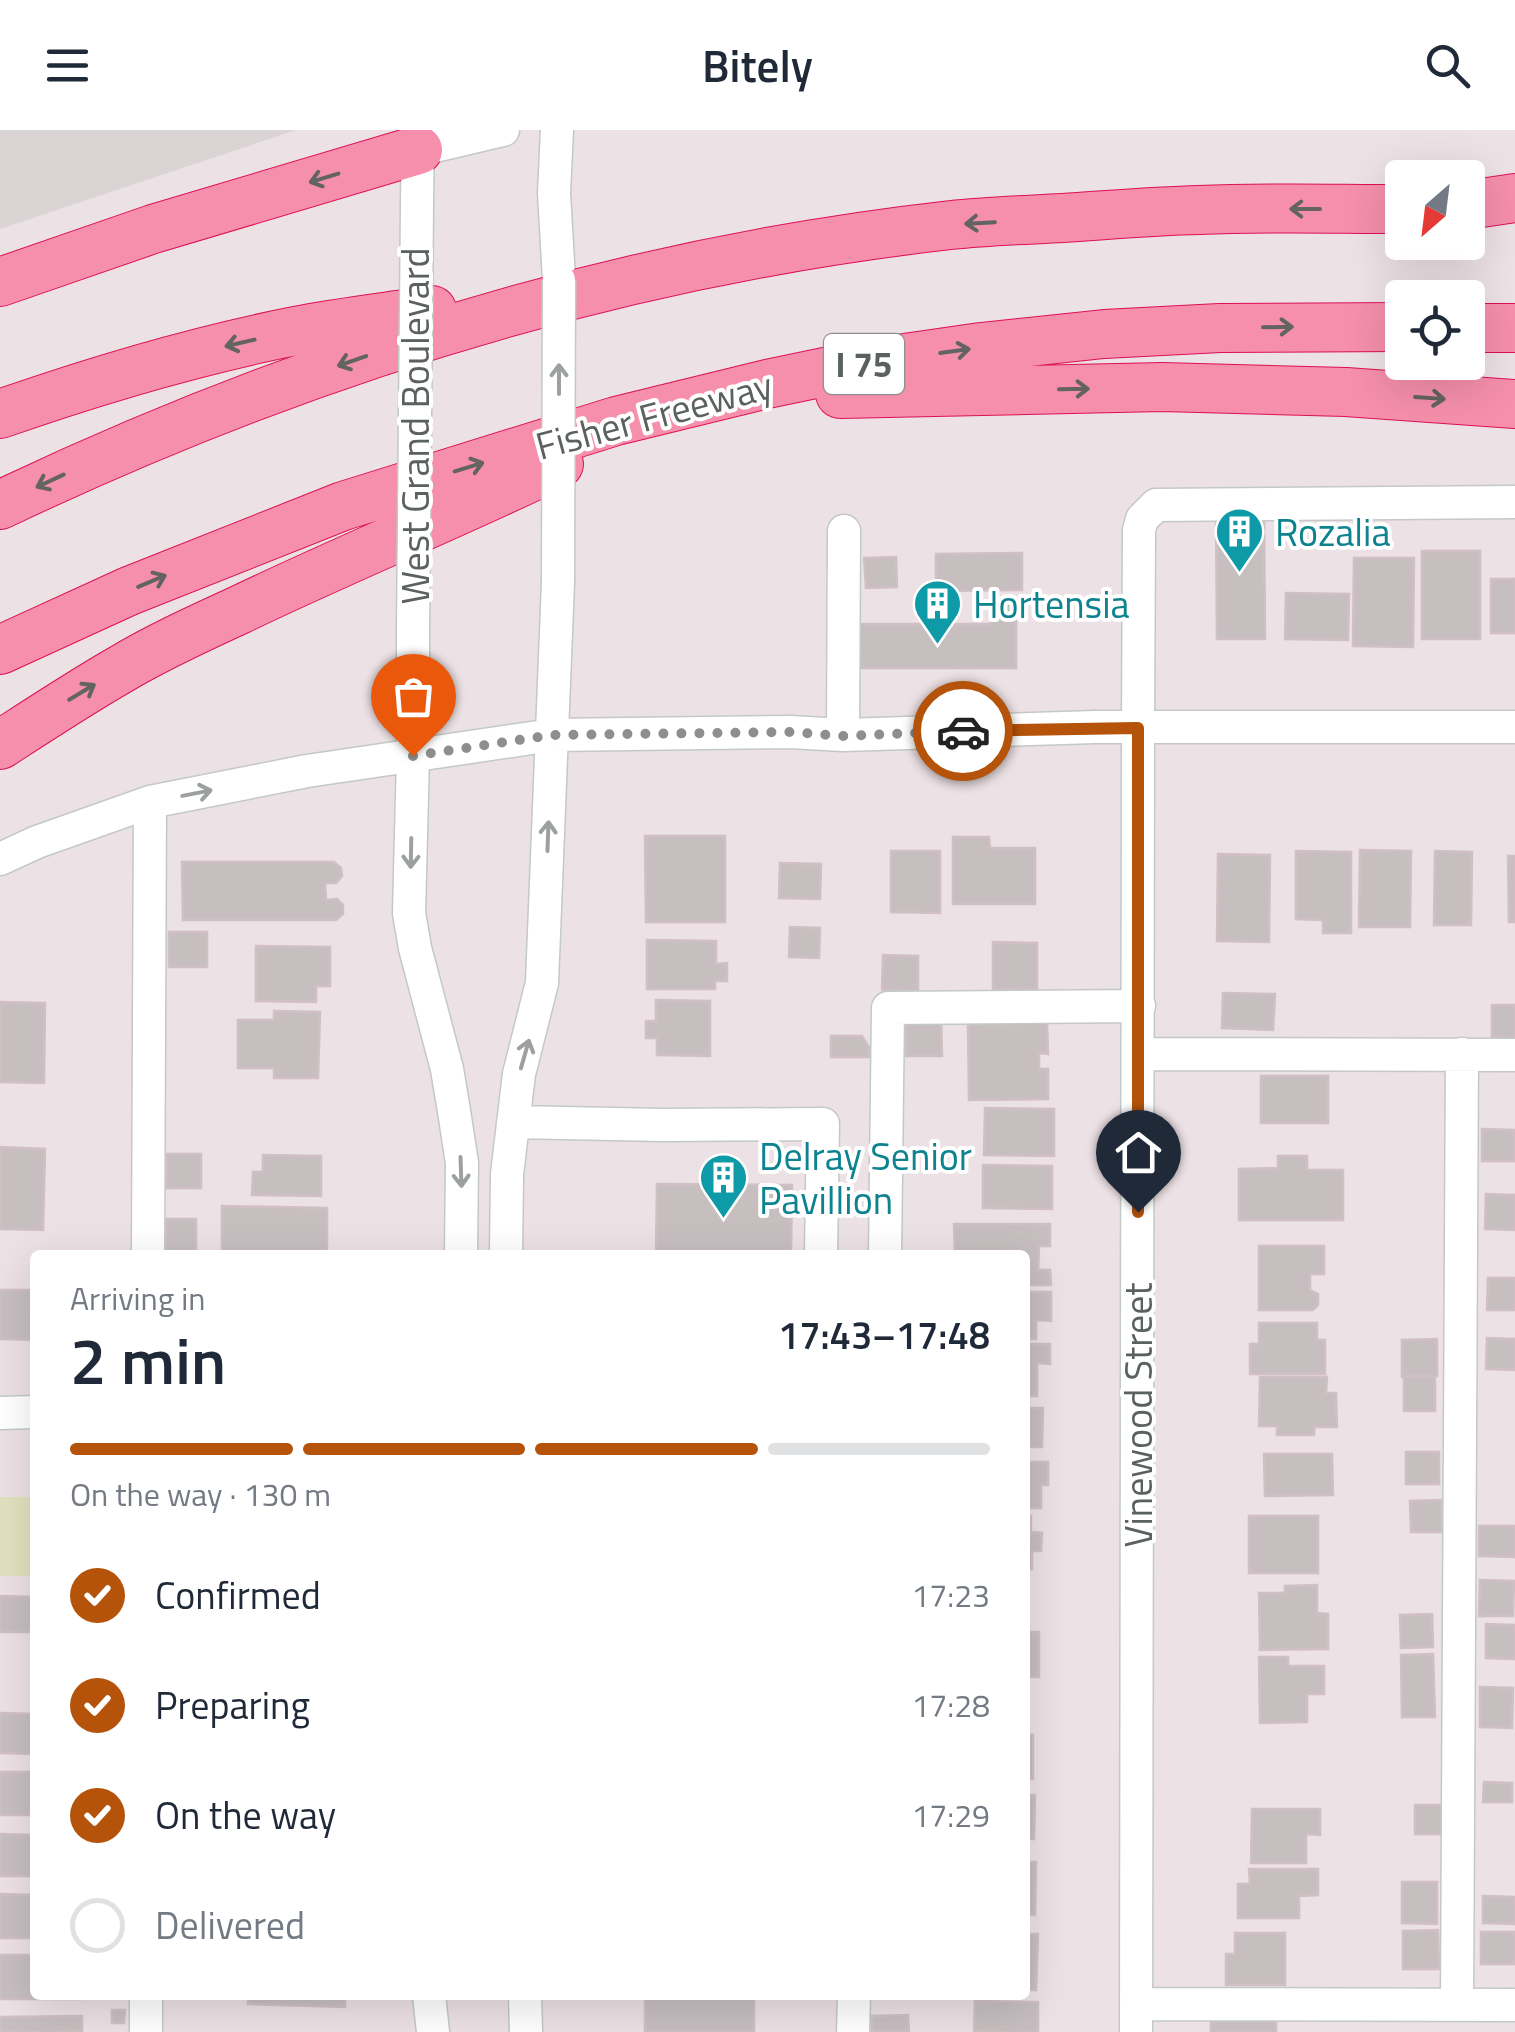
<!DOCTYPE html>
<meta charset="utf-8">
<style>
body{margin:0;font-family:"Titillium Web",sans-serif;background:#f6f6f7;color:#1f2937;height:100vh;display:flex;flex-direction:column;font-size:38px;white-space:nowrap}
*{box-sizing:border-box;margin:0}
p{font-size:32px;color:#747a83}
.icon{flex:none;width:55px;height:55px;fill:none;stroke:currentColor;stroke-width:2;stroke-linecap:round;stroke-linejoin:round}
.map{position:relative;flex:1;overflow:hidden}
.side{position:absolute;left:30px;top:1120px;width:1000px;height:750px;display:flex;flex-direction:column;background:#fff;border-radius:10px;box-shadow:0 10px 40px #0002}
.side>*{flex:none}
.needle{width:65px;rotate:208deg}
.tools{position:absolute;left:1385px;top:30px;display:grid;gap:20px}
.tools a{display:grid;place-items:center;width:100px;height:100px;border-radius:10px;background:#fff;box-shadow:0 10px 40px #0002;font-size:50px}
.pin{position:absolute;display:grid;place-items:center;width:85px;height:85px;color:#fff;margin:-102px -42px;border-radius:50% 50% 50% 0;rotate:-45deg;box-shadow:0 0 10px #0007}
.pin .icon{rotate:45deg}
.courier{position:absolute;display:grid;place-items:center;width:100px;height:100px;margin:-50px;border:8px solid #b45309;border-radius:50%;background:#fff;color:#222;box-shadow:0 2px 12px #0007}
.summary em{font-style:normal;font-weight:600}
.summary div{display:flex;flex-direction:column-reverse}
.summary{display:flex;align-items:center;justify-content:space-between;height:170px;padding:0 40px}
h1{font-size:65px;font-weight:600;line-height:75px}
.bar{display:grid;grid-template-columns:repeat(4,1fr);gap:15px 10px;align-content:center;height:120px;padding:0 40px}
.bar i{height:12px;border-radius:8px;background:#e0e1e3}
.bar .selected{background:#b45309}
.bar p{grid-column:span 4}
ol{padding:0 40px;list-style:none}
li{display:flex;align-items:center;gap:30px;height:110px}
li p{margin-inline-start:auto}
li .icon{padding:10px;border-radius:50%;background:#b45309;color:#fff;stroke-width:4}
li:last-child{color:#747a83}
li i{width:55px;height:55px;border:5px solid #e0e1e3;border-radius:50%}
header{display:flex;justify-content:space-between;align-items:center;height:130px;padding:0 40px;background:#fff;font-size:45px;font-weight:600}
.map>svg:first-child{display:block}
</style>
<header><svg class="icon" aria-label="menu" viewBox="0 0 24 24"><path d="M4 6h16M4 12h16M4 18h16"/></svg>Bitely<svg class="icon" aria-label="search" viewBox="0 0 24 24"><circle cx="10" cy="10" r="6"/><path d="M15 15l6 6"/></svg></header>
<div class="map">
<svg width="1515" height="1902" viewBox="0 0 1515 1902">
<rect width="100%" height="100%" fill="#ece1e4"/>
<path fill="#dad4d5" d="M0 0H296L0 99Z"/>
<path fill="#e2e1bf" d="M0 1367H35V1446H0Z"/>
<path fill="#c7bec0" stroke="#d0c0c5" stroke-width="2.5" d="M1264 381 1265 509H1217L1216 382Z
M1422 421H1480V509H1422Z
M1022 423V460L936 461V424Z
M896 427 897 457 866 458 864 428Z
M1354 428H1414L1413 517 1353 516Z
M1491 449H1515V503H1491Z
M1286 463 1349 464 1348 510 1285 509Z
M991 469H1016V538H860V494H991Z
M645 706H725V792H646Z
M953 707H989L990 718H1035V774H953Z
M1360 720 1411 721 1410 797H1359Z
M891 721H940V783L891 782Z
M1296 721 1351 722V803H1323V790L1296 789Z
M1435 721 1472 722 1471 795H1434Z
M1218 724 1270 725 1269 812 1217 811Z
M1508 726H1515V792H1509Z
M182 732H334L341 738 342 746 336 753H325L326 770 337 769 343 775V784L336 790H183Z
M780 733 821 734 820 769 779 768Z
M790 797 820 798 819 828 789 827Z
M169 802H207V837H169Z
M647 810 716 811V834L727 833V851H715V859H647Z
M993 812 1037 813V860L993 859Z
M256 816 330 817V856H316V872L256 871Z
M883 825 918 826V861L882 860Z
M1223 863 1275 864 1273 900 1222 898Z
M656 870 710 871V926L657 925V908H646V891H656Z
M0 872 45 873 44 953 0 952Z
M1492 875H1515V908H1492Z
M274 881 320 882 318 948H274V938H238V890H274Z
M941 887 942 926H906V888Z
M1047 892 1048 924 1039 923V939H1048V969L969 970 968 893Z
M831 906H862L869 917V927H831Z
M1261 946H1328V993H1261Z
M985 978 1054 979V1026L984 1025Z
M1482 999 1514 1000V1031H1482Z
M0 1017 45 1019 43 1100 0 1099Z
M167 1024H201V1058H167Z
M263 1025 321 1026V1066L252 1065 253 1042H263Z
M1278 1026H1307V1040H1343V1090H1239V1039L1278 1038Z
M983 1035 1052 1036V1079L983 1078Z
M657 1054 792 1055 791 1125H656Z
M1486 1064 1515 1065V1100L1485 1099Z
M222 1076 327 1078V1124L222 1123Z
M166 1089H196V1125H166Z
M954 1094H1050V1116H1039L1038 1140H1050L1051 1155H1025V1125H955Z
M1259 1116H1324V1144H1310V1160L1318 1164V1175L1313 1180H1259Z
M1488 1148H1515V1180H1487Z
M0 1160H35V1210L0 1209Z
M1025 1162H1051V1191L1036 1190V1209H1025Z
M1259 1193H1317V1210H1325V1244H1250V1214H1259Z
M1487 1208 1515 1209V1240L1486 1239Z
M1437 1209V1246L1402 1247V1210Z
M1025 1214H1050V1234L1037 1233V1266H1025Z
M1404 1246H1435V1281H1404Z
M1260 1247H1327L1326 1263H1336L1337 1297H1314V1305H1277V1296H1259Z
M1025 1278H1043L1042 1317H1025Z
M1406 1322H1439V1354H1406Z
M1264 1324H1332L1333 1365 1265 1366Z
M1025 1332H1048V1355H1041V1378H1025Z
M1441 1370 1442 1402H1411L1410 1371Z
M1025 1386H1031V1402L1042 1403 1041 1421H1032V1439H1025Z
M1249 1386H1318V1443H1249Z
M1479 1396H1515V1427L1479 1426Z
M1480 1450 1514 1451 1513 1486H1479Z
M1317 1455V1483L1328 1484V1519L1260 1520 1259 1463H1285V1456Z
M0 1466 35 1467V1502H0Z
M1432 1484 1433 1517 1401 1518 1400 1485Z
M1486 1494 1515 1495V1529L1486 1528Z
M1025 1502H1039V1547H1025Z
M1433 1524 1435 1587H1402L1401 1525Z
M1259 1527H1288V1536H1324V1564H1307V1592L1260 1593Z
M1480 1557 1513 1558 1512 1598 1480 1597Z
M0 1583 35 1584V1624L0 1623Z
M1025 1605H1033V1649H1025Z
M0 1642H35V1685H0Z
M1484 1652 1512 1653V1672H1483Z
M1025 1665H1035L1034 1709H1025Z
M1415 1675H1446V1704H1415Z
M1252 1679H1320V1705L1306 1704V1733H1251Z
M0 1704 35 1705V1746H0Z
M1025 1732H1036L1035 1785 1025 1784Z
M1249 1739H1318V1765L1299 1766V1788H1238V1754H1250Z
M1402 1752H1437V1794L1402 1793Z
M0 1764 35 1765V1808H0Z
M1483 1766 1515 1767V1794L1483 1793Z
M1438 1800 1439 1839H1403V1801Z
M1481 1802H1515V1834H1481Z
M1235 1803H1285V1855H1226V1824H1235Z
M1025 1804H1038L1036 1860H1025Z
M0 1825H35V1865H81V1869H0Z
M248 1865H345V1877L248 1874Z
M645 1865H754V1902H645Z
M975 1871 1038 1872V1902H974Z
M112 1880H125L124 1893H112Z
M908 1885 909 1902H872V1886Z
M82 1886V1902H0V1887Z
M1211 1888H1276V1902H1211Z"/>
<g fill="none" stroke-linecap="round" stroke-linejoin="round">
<defs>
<path id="minor" d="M557 0 554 63 559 150
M418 20 503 0
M417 74 418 0
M413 500V626L409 783 415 818 447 939 454 981 462 1033 461 1125
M843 605 844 401
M0 729 37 712 150 672 307 641 552 605 790 602 843 605 1095 597H1515
M1139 924 1515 925
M513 992 663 995 823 994 821 1125
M148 1125 150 672
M506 1125 507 1044 519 944 542 853 558 452
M885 1125 888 878 1139 876
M0 1283 35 1282
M146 1865V1902
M429 1865 433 1902
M525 1865 526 1902
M1136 1874 1515 1875
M1457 1875 1462 924
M853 1902 854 1865
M1136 1902 1138 598 1139 400 1142 389 1156 375 1515 372"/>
<path id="highway" d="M1468 75 1515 68
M0 152 153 99 418 20
M1468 198H1515
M840 264 1162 257 1346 262 1515 274
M0 284C97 250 195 221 295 201 340 192 386 187 432 180
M0 375C300 232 620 132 951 95 988 91 1026 90 1063 88 1109 85 1154 81 1199 80 1267 77 1335 79 1402 79
M0 520 129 461 343 376 616 291 767 254 863 234 981 217 1104 204 1220 198 1402 197
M0 615C40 589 81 562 123 538 160 516 200 498 239 480 345 429 453 385 559 334"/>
</defs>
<use href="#minor" stroke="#c3c9c7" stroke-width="35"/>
<use href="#highway" stroke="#dd1054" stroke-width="50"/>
<use href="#minor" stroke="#fff" stroke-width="32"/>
<use href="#highway" stroke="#f58fab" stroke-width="48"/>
<defs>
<path id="minor-bridge" d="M558 452 559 150
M413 500 417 74"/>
</defs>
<use href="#minor-bridge" stroke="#c3c9c7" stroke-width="35" stroke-linecap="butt"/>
<use href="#minor-bridge" stroke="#fff" stroke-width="32"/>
</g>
<defs><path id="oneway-shaft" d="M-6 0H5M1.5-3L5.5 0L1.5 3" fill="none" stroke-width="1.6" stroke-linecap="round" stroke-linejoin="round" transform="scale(2.5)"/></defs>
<g stroke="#626362">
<use href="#oneway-shaft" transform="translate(324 48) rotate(163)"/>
<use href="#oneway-shaft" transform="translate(1305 79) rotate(180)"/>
<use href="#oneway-shaft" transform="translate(980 93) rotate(177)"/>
<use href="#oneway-shaft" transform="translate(1278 197) rotate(-1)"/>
<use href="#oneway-shaft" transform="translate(240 213) rotate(167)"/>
<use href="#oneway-shaft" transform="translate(955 221) rotate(-8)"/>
<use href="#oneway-shaft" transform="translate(352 231) rotate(161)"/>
<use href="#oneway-shaft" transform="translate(1074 259) rotate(-1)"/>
<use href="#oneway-shaft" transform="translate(1430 268) rotate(4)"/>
<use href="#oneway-shaft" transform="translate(469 337) rotate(-17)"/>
<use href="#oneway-shaft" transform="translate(50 351) rotate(155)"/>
<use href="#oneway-shaft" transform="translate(152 451) rotate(-23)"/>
<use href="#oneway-shaft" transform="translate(82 562) rotate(-31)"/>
</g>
<g stroke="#9ca09e">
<use href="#oneway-shaft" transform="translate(559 249) rotate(-90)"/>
<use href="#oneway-shaft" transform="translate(197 663) rotate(-11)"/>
<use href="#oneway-shaft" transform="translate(548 706) rotate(-88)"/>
<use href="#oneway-shaft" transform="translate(411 723) rotate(91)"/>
<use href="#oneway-shaft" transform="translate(525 924) rotate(-74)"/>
<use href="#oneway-shaft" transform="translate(461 1042) rotate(88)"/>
</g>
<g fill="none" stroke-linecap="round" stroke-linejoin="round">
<path stroke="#8d8e8d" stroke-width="10" stroke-dasharray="0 18" d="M413 626 552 605 790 602 843 606 963 601"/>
<path stroke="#b45309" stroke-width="12" d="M963 601 1138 598V1082"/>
</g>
<defs>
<symbol id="building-pin" viewBox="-11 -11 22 30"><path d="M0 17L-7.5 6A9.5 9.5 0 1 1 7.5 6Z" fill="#0f9aa8" stroke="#fff"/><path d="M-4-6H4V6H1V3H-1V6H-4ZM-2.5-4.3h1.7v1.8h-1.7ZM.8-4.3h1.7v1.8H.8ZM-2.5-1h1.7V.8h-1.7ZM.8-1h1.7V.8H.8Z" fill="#fff"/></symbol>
</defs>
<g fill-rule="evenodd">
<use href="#building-pin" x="1212" y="374" width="55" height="75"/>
<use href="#building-pin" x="910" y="446" width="55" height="75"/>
<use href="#building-pin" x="696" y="1020" width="55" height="75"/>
</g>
<g text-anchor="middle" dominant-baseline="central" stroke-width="8" stroke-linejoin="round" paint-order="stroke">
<rect fill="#fff" stroke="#8c908e" stroke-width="2.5" x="824" y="204" width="80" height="60" rx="8"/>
<g font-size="35" font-weight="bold" fill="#5a615e">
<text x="864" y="234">I 75</text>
</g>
<g font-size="38" fill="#5a615e" stroke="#fff">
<text transform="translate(654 285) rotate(-15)">Fisher Freeway</text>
<text transform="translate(415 296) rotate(-90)">West Grand Boulevard</text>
<text transform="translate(1138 1285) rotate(-90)">Vinewood Street</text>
</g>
<g font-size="38" fill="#0d838f" stroke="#fff" text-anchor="start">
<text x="1275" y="402">Rozalia</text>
<text x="973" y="474">Hortensia</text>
<text x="759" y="1026">Delray Senior<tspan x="759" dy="44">Pavillion</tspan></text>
</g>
</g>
</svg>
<div class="tools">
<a><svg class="needle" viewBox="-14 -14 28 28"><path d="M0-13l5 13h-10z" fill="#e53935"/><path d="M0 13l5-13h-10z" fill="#747a83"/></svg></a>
<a><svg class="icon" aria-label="locate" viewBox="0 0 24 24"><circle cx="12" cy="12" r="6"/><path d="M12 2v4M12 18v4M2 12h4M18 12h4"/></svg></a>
</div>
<div class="pin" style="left:413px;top:626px;background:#ea580c"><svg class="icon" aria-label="bag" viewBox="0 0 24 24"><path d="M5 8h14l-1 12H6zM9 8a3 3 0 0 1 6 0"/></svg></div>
<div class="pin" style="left:1138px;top:1082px;background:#1f2937"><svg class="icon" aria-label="home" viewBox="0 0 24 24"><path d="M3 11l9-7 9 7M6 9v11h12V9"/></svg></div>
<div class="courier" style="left:963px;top:601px"><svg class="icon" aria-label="car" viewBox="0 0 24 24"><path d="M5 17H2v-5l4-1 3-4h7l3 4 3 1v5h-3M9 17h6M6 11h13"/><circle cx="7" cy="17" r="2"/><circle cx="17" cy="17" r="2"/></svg></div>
<section class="side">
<div class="summary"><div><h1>2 min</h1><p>Arriving in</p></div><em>17:43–17:48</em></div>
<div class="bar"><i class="selected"></i><i class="selected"></i><i class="selected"></i><i></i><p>On the way · 130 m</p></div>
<ol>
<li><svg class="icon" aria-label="check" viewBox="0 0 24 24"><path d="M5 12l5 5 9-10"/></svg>Confirmed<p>17:23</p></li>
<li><svg class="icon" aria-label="check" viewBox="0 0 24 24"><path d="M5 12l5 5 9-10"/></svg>Preparing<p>17:28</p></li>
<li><svg class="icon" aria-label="check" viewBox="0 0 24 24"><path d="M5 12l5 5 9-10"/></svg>On the way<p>17:29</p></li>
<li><i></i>Delivered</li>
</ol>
</section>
</div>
